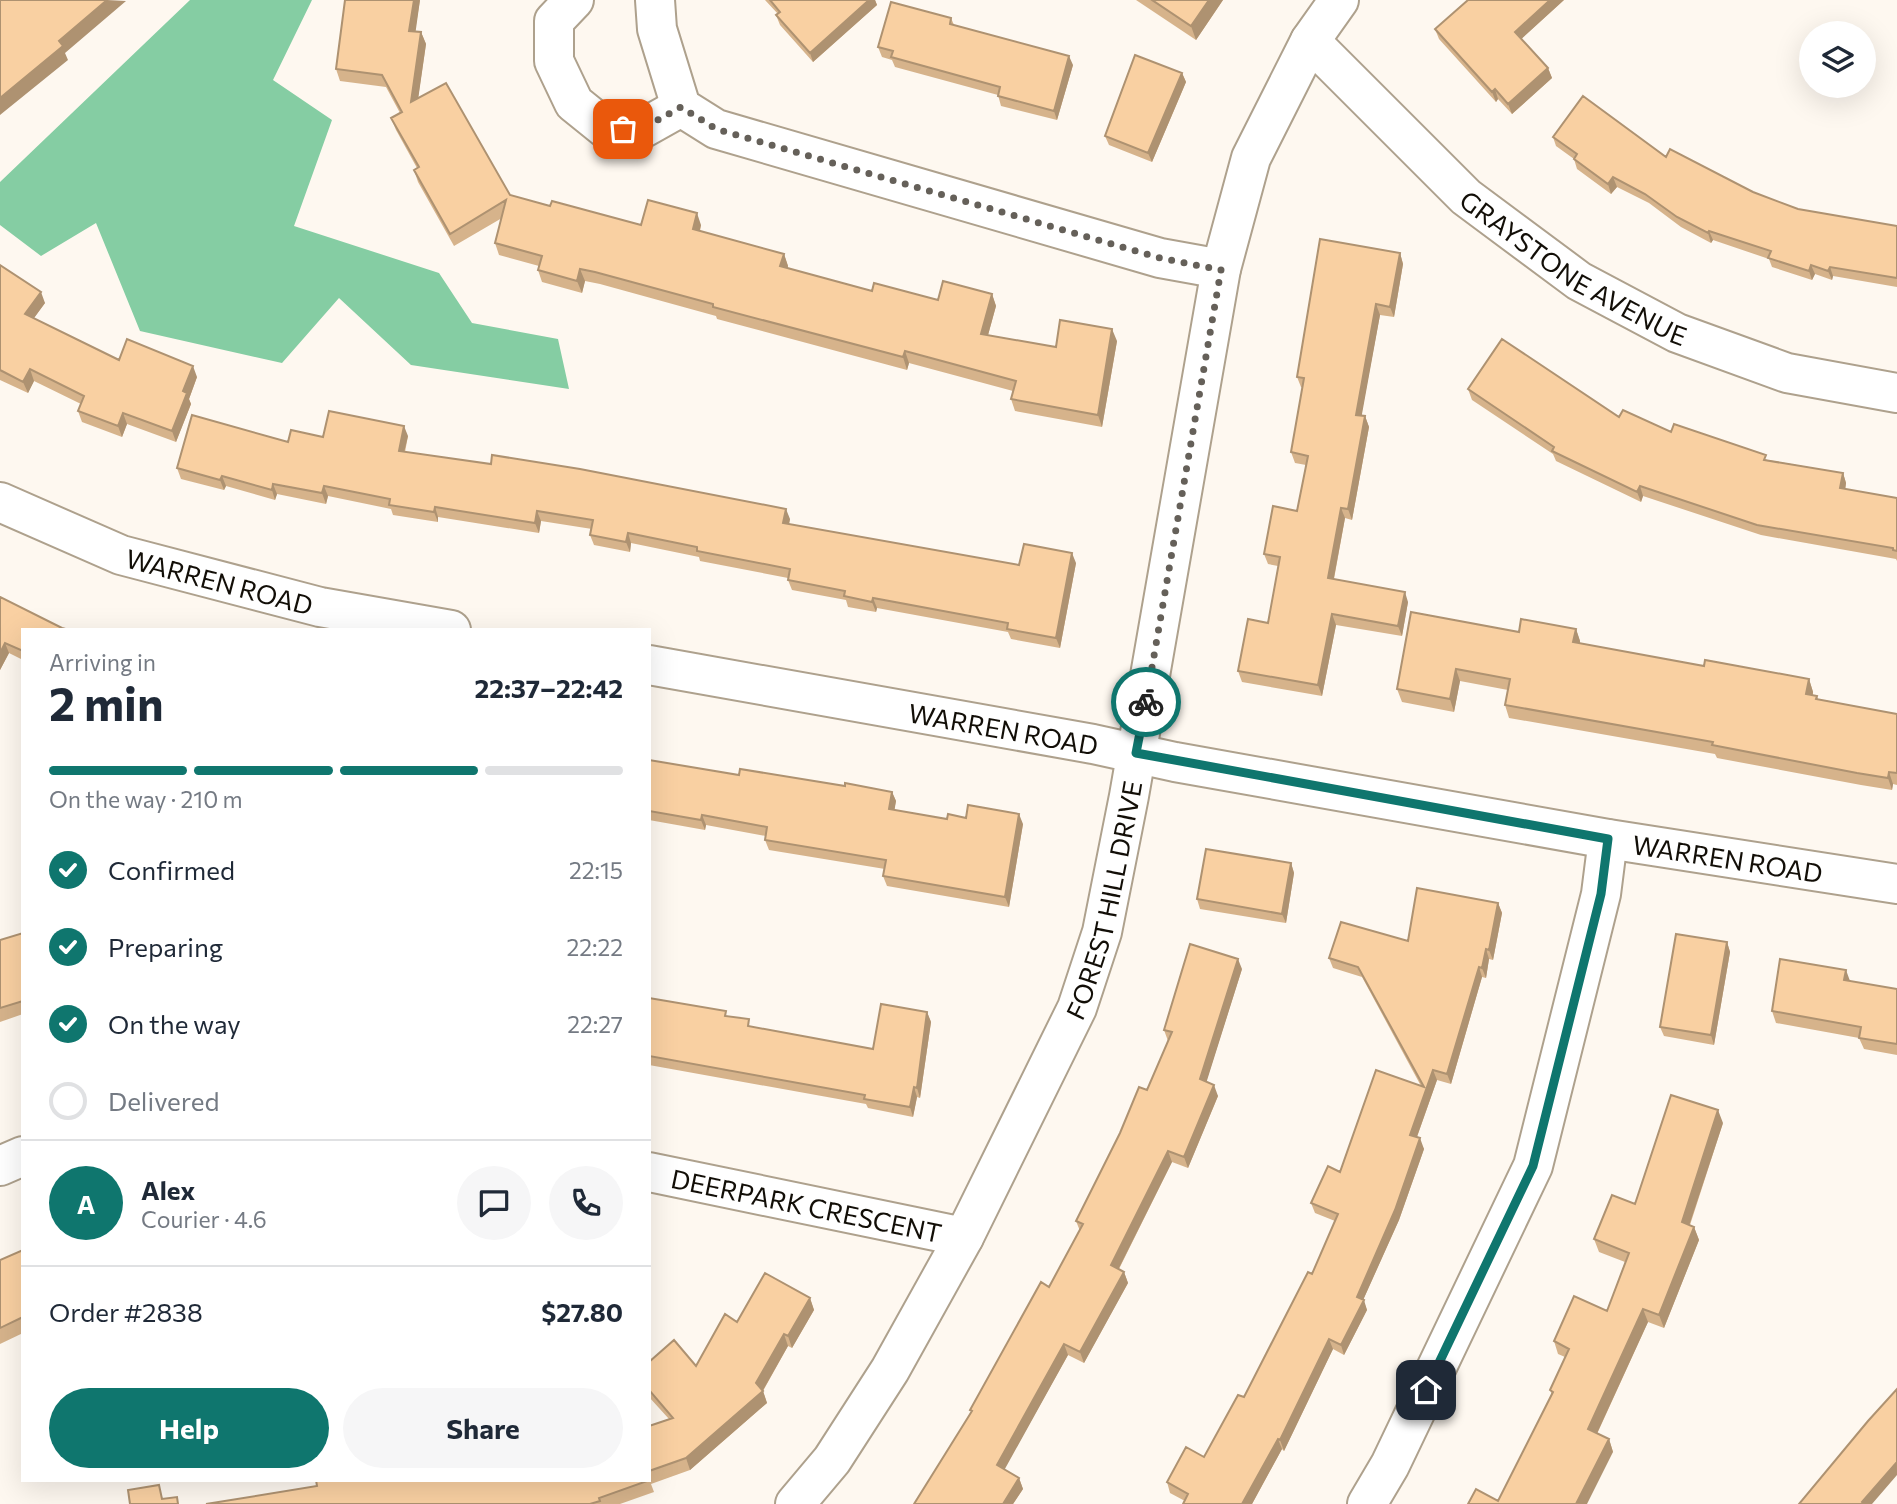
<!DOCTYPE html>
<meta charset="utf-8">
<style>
body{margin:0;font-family:Commissioner,sans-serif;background:#f6f6f7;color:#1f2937;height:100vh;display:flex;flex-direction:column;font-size:26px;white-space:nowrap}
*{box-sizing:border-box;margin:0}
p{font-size:23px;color:#747a83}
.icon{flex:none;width:38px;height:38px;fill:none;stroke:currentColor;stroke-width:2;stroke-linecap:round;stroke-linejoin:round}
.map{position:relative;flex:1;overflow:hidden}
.panel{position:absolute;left:21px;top:628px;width:630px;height:854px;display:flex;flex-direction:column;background:#fff;border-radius:0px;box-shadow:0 7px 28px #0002}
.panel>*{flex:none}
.buttons{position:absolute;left:1799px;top:21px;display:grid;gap:14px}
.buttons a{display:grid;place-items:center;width:77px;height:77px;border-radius:50%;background:#fff;box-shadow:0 7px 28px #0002;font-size:35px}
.pin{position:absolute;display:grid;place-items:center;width:60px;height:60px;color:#fff;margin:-30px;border-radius:14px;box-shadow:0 4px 10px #0006}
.courier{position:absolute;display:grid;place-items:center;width:70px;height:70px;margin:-35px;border:5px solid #0f766e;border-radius:50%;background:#fff;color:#222;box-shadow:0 2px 9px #0007}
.head em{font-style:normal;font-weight:700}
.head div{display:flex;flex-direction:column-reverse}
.head{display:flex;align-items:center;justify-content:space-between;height:119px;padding:0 28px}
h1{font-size:46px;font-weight:700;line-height:52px}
.bar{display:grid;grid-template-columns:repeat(4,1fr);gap:10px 7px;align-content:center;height:84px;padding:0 28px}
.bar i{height:9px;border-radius:5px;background:#e0e1e3}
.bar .selected{background:#0f766e}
.bar p{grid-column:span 4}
.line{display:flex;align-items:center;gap:18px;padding:0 28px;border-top:2px solid #e0e1e3}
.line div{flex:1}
.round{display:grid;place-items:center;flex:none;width:74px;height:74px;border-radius:37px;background:#f6f6f7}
ol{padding:0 28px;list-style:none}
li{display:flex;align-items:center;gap:21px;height:77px}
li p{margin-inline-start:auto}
li .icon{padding:7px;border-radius:50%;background:#0f766e;color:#fff;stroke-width:4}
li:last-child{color:#747a83}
li i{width:38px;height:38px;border:4px solid #e0e1e3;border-radius:50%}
.primary-button{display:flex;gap:14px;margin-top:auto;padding:14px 28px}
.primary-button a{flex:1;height:80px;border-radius:42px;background:#0f766e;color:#fff;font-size:28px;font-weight:700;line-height:80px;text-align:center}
.primary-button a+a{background:#f6f6f7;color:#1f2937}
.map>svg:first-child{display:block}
</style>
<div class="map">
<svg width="1897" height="1504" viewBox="0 0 1897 1504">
<rect width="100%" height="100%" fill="#fef8f0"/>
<path fill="#85cda3" d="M190 0H312L273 80 332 120 294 226 439 273 472 323 558 339 569 389 411 365 339 298 282 363 140 331 96 223 41 256 0 225V182Z"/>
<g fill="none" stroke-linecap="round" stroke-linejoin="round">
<defs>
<g id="street">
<path d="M574 0 554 21V61L574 103 605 128 640 130 681 107"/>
<path d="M655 0 657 29 681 107 716 129 1160 258 1221 269"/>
<path id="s1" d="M1310 41 1466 197 1579 281 1677 333 1787 373 1897 393"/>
<path id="s2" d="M0 502 121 555 320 607 451 630"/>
<path id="s3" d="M649 665 1093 744 1175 762 1608 839 1897 884"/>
<path d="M0 1166 23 1156"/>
<path id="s4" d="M649 1172 964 1237"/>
<path id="s5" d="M795 1504 832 1460 890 1370 964 1237 1077 1008 1102 932 1129 796 1221 269 1251 158 1310 41 1339 0"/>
<path d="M1367 1504 1390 1465 1533 1166 1601 894 1608 839"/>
</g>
</defs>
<use href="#street" stroke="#aea18d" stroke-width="42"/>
<use href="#street" stroke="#fff" stroke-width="38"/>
</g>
<path fill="#d6b38b" d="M420 0 415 31 421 32 426 44 418 98 510 195 550 206 641 225H701L700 231 784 254 788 266 787 268 872 291 938 300 992 294 996 306 988 335 1056 347 1117 341 1102 427 1015 411 1011 399 1013 391 909 363 907 370 717 319 716 316 600 284 585 281 582 293 542 282 538 270 539 266 499 255 495 243 502 218 454 246 418 182 414 170 417 168 396 130 391 118 400 113 386 87 340 81 336 69Z
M765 0H875L877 5 813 62 780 25 776 15 778 14Z
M1136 0H1223L1196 40Z
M1564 0 1521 39 1548 68 1552 78 1512 114 1498 99 1496 102 1439 39 1435 29Z
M951 18 954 25 1073 65 1057 120 1001 106 998 95 895 67 892 60 882 57 878 47Z
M1182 73 1186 82 1152 162 1109 145 1105 136Z
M1553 137 1666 157 1753 192 1798 209 1897 226V287L1833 276 1832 280 1815 274 1812 280 1772 267 1769 259 1713 240 1711 243 1681 227 1649 203 1617 187 1611 194 1577 169 1574 159 1556 146Z
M1400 253 1403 264 1394 317 1380 315 1361 416H1365L1369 427 1352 520 1345 518 1334 579 1408 602 1402 636 1336 625 1322 696 1242 682 1238 671 1268 623 1278 566 1268 564 1264 554 1297 511 1306 465 1295 463 1291 452 1303 388 1301 387 1297 377Z
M0 265 45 303 33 319 119 360 197 377 189 399 191 404 176 442 127 424 122 437 82 422 78 411 81 404 34 381 28 393 0 380Z
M1468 389 1619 417 1768 460 1843 473 1846 483 1845 489 1897 498V561L1896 559 1761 535 1643 496 1641 502 1556 461 1553 454 1472 400Z
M408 436 405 452 790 519 789 524 1019 565 1076 563 1060 648 1011 639 1008 632 877 608 876 612 848 607 846 600 792 590 788 580V578L700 561 699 557 631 543 630 552 594 545 590 535 592 529 541 521 539 533 438 517V522L393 515 391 509 328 496 326 504 277 494 275 500 226 486 224 490 181 479 177 468 288 442 323 437Z
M0 597 23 630V660L9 653 0 670Z
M1576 629 1580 641V644L1704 666 1809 679 1813 692V695L1817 696 1818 699 1897 714V785L1893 784 1892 790 1861 785 1717 758 1715 754 1509 718 1505 705 1508 690 1460 681 1454 712 1402 702 1397 689 1519 632Z
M649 760 739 775 892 792 896 801 894 810 947 819 966 818 1023 824 1009 907 887 886 883 876 885 869 769 850 765 840 766 836 706 825 705 830 649 820Z
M1291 863 1294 873 1286 923 1200 909 1197 899Z
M1498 903 1502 913 1493 960 1489 959 1486 978 1482 977 1451 1084 1437 1080 1417 1137 1424 1149 1399 1220 1363 1300 1367 1310 1344 1355 1333 1349 1284 1451 1282 1449 1252 1504H1183L1185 1501 1170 1493 1167 1482 1204 1457 1244 1397 1312 1274 1335 1221 1315 1213 1311 1203 1421 1086 1362 977 1333 968 1329 958 1408 941Z
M23 933V1014L0 1022V940Z
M1727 942 1730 952 1714 1045 1664 1036 1660 1027Z
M1242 969 1206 1082 1218 1096 1188 1168 1172 1162 1119 1269 1124 1272 1128 1283 1084 1363 1068 1355 1004 1469 1019 1478 1023 1489 1013 1504 970 1410 1049 1287 1080 1231 1076 1221 1147 1090 1168 1041 1164 1030Z
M1850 982 1897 989V1055L1864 1049 1859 1038 1776 1023 1772 1011Z
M649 998 728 1016 752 1027 873 1049 927 1012 931 1022 920 1098 917 1097 913 1117 868 1108 866 1104 649 1065Z
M1723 1123 1690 1225 1694 1227 1699 1240 1664 1328 1648 1322 1597 1434 1609 1439 1613 1452 1498 1501 1552 1395 1550 1390 1565 1357 1558 1354 1554 1341 1607 1311 1625 1262 1599 1252 1594 1239 1635 1204Z
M23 1250V1333L0 1344V1260Z
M810 1298 814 1310 792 1348 788 1346 763 1391 767 1403 690 1470 651 1484 654 1492 620 1504H206L649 1480V1426L669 1419 649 1397V1362L696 1366 737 1322Z"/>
<path fill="#ae9271" d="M107 0 126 1 65 53 68 60 0 115V98L59 41Z
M414 0H420L414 43 409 31Z
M869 0H875L877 5 813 62 810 53Z
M1209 0H1223L1196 40 1191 26Z
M1550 0H1564L1518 42 1515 32Z
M421 32 426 44 416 114 411 102Z
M1069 56 1073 65 1057 120 1054 111Z
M1548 68 1552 78 1512 114 1508 104Z
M1182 73 1186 82 1152 162 1148 153Z
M1495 89 1498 99 1496 102 1492 92Z
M1613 177 1617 187 1611 194 1608 184Z
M697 213 701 225 697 241 693 229Z
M1709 231 1713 240 1711 243 1708 233Z
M1400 253 1403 264 1394 317 1390 307Z
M784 254 788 266 785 278 780 266Z
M1811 265 1815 274 1812 280 1809 271Z
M1830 267 1833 276 1832 280 1828 271Z
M580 269 585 281 582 293 577 281Z
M41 292 45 303 29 325 25 314Z
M992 294 996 306 985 346 981 334Z
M1376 304 1380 315 1360 425 1356 415Z
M1112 329 1117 341 1102 427 1098 415Z
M905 351 909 363 907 370 903 357Z
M193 366 197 377 189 399 191 404 176 442 172 431 183 391Z
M30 369 34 381 28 393 23 382Z
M123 413 127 424 122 437 118 426Z
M1365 416 1369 427 1352 520 1348 509Z
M404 426 408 436 402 461 399 451Z
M1843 473 1846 483 1844 499 1840 488Z
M222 476 226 486 224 490 220 480Z
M273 484 277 494 275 500 272 490Z
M324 486 328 496 326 504 322 493Z
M1640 486 1643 496 1641 502 1637 492Z
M435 507 438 517V522L434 512Z
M1341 508 1345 518 1332 588 1328 578Z
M786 509 790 519 787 533 783 523Z
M537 511 541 521 539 533 535 523Z
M628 533 631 543 630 552 626 542Z
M1072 553 1076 563 1060 648 1056 638Z
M1405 592 1408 602 1402 636 1398 626Z
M873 598 877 608 876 612 872 602Z
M1332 614 1336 625 1322 696 1318 685Z
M1576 629 1580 641 1578 655 1573 642Z
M5 643 9 653 0 670V653Z
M1456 669 1460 681 1454 712 1450 699Z
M1809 679 1813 692 1811 706 1806 694Z
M1889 772 1893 784 1892 790 1888 778Z
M892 792 896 801 893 819 889 809Z
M1019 814 1023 824 1009 907 1005 897Z
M702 815 706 825 705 830 701 820Z
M1291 863 1294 873 1286 923 1282 914Z
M1498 903 1502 913 1493 960 1489 950Z
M1727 942 1730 952 1714 1045 1711 1035Z
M1486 949 1489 959 1486 978 1482 968Z
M1238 959 1242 969 1204 1090 1200 1079Z
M1479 967 1482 977 1451 1084 1447 1074Z
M1846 970 1850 981 1844 980Z
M927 1012 931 1022 920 1098 917 1088Z
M1433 1070 1437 1080 1414 1145 1410 1135Z
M1214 1085 1218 1096 1188 1168 1184 1157Z
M914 1087 917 1097 913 1117 910 1107Z
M1718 1110 1723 1123 1686 1235 1682 1222Z
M1420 1138 1424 1149 1399 1220 1360 1307 1357 1297Z
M1168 1151 1172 1162 1115 1276 1111 1265Z
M1694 1227 1699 1240 1664 1328 1659 1315Z
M1124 1272 1128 1283 1084 1363 1080 1352Z
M810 1298 814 1310 792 1348 788 1336Z
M1364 1300 1367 1310 1344 1355 1341 1345Z
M1643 1309 1648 1322 1593 1442 1588 1429Z
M784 1334 788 1346 762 1392 763 1391 767 1403 690 1470 686 1458 756 1383Z
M1329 1339 1333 1349 1284 1451 1280 1440Z
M1064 1344 1068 1355 1001 1476 997 1465Z
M1278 1439 1282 1449 1252 1504H1242Z
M1609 1439 1613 1452 1587 1504H1576Z
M1897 1462V1475L1872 1504H1863L1862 1502Z
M1019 1478 1023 1489 1013 1504H1003Z"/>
<path fill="#f9d0a2" stroke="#ae9271" stroke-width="2" d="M0 0H107L59 41 63 46 0 98Z
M345 0H414L409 31 421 32 411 102 446 83 510 195 550 206 552 201 641 225 648 200 697 213 693 229 784 254 780 266 872 291 874 283 938 300 943 281 992 294 981 334 1056 347 1060 320 1112 329 1098 415 1011 399 1016 381 905 351 903 357 713 307V304L595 272 580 269 577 281 538 270 542 256 495 243 506 200 450 234 414 170 419 167 391 118 402 112 382 75 336 69Z
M770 0H869L810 53 776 15 780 12Z
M1152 0H1209L1191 26Z
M1468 0H1550L1515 32 1548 68 1508 104 1495 89 1492 92 1435 29Z
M891 2 951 18 950 24 1069 56 1054 111 998 96 1000 87 891 57 893 51 878 47Z
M1135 55 1182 73 1148 153 1105 136Z
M1583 96 1666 157 1670 149 1753 192 1798 209 1897 226V278L1830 267 1828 271 1811 265 1809 271 1768 258 1771 251 1709 231 1708 233 1677 217 1645 194 1613 177 1608 184 1574 159 1577 154 1553 137Z
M1320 239 1400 253 1390 307 1376 304 1356 415 1365 416 1348 509 1341 508 1328 578 1405 592 1398 626 1332 614 1318 685 1238 671 1248 619 1268 623 1280 557 1264 554 1273 506 1297 511 1308 456 1291 452 1304 378 1297 377Z
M0 265 41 292 25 314 119 360 127 339 193 366 183 391 187 393 172 431 123 413 118 426 78 411 84 396 30 369 23 382 0 370Z
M1502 339 1619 417 1623 410 1671 432 1674 424 1766 455 1764 460 1843 473 1840 488 1897 498V551L1893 550V548L1757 525 1640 486 1637 492 1552 451 1554 447 1468 389Z
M329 411 404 426 399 451 491 464 492 455 580 469 786 509 783 523 1019 565 1024 544 1072 553 1056 638 1007 629 1008 623 873 598 872 602 844 596 845 591 788 580 790 569 697 551V547L628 533 626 542 590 535 593 520 537 511 535 523 435 507 434 512 389 505 390 499 324 486 322 493 273 484 272 490 222 476 220 480 177 468 192 415 288 442 291 430 323 437Z
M0 597 62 628 69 630H23V651L5 643 0 653Z
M1411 612 1519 632 1521 619 1576 629 1573 642 1704 666 1705 660 1809 679 1806 694 1817 696 1816 699 1897 714V773L1889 772 1888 778 1857 773 1712 745 1713 742 1505 705 1510 679 1456 669 1450 699 1397 689Z
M649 760 739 775 740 769 845 786V783L892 792 889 809 947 819 948 814 966 818 968 805 1019 814 1005 897 883 876 886 860 765 840 767 827 702 815 701 820 649 811Z
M1206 849 1291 863 1282 914 1197 899Z
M1417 888 1498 903 1489 950 1486 949 1482 968 1479 967 1447 1074 1433 1070 1410 1135 1420 1138 1395 1210 1357 1297 1364 1300 1341 1345 1329 1339 1280 1440 1278 1439 1242 1504H1183L1188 1494 1167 1482 1186 1447 1204 1457 1238 1395 1244 1397 1308 1272 1312 1274 1338 1214 1311 1203 1328 1166 1340 1172 1376 1070 1424 1087 1358 967 1329 958 1341 922 1408 941Z
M23 933V1001L0 1008V940Z
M1676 934 1727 942 1711 1035 1660 1027Z
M1190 944 1238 959 1200 1079 1214 1085 1184 1157 1168 1151 1111 1265 1124 1272 1080 1352 1064 1344 997 1465 1019 1478 1003 1504H914L972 1411 970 1410 1041 1282 1049 1287 1083 1224 1076 1221 1120 1133 1139 1087 1147 1090 1172 1032 1164 1030Z
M1780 959 1846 970 1844 980 1897 989V1044L1859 1038 1861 1027 1772 1011Z
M649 998 726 1011 725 1016 749 1019 748 1026 873 1049 881 1004 927 1012 917 1088 914 1087 910 1107 864 1099 865 1095 649 1056Z
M1671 1095 1718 1110 1682 1222 1694 1227 1659 1315 1643 1309 1588 1429 1609 1439 1576 1504H1468L1476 1489 1498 1501 1553 1392 1550 1390 1569 1349 1554 1341 1574 1296 1607 1311 1629 1253 1594 1239 1612 1195 1635 1204Z
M23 1250V1317L0 1328V1260Z
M765 1273 810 1298 788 1336 784 1334 756 1383 763 1391 686 1458 649 1471V1426L673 1418 649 1390V1362L674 1340 696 1366 725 1314 737 1322Z
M1897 1389V1462L1862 1502 1864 1504H1799L1868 1421Z
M649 1478 650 1480 599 1498 600 1501 590 1504H206L317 1486 316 1480H649Z
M159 1485 162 1499 177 1497 178 1504H130L128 1490Z"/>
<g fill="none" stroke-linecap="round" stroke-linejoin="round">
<path stroke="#656059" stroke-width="7" stroke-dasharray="0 12.6" d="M623 129 640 130 681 107 716 129 1160 258 1221 270 1146 702"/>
<path stroke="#0f766e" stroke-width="9" d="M1146 702 1136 753 1608 839 1601 894 1533 1166 1426 1390"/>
</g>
<g text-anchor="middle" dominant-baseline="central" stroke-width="6" stroke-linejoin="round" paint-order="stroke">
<g font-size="26" fill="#120e07" stroke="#fff">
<text stroke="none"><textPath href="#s1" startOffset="350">GRAYSTONE AVENUE</textPath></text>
<text stroke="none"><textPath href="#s2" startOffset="234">WARREN ROAD</textPath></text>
<text stroke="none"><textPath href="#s3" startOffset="360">WARREN ROAD</textPath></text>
<text stroke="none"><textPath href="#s3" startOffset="1096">WARREN ROAD</textPath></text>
<text stroke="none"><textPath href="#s5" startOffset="684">FOREST HILL DRIVE</textPath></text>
<text stroke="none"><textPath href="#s4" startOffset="161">DEERPARK CRESCENT</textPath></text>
</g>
</g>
</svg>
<div class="buttons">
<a><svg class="icon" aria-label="layers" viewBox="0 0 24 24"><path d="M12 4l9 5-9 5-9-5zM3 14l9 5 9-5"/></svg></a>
</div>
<div class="pin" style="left:623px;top:129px;background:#ea580c"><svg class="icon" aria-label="bag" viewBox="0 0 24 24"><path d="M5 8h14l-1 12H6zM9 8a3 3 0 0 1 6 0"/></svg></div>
<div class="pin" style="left:1426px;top:1390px;background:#1f2937"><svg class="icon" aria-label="home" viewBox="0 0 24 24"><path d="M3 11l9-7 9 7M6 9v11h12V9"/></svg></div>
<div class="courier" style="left:1146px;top:702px"><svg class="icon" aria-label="bike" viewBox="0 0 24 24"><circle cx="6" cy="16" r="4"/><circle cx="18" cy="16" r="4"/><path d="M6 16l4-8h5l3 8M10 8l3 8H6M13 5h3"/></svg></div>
<section class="panel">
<div class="head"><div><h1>2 min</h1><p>Arriving in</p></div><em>22:37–22:42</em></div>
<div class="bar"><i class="selected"></i><i class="selected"></i><i class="selected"></i><i></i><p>On the way · 210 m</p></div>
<ol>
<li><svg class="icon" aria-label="check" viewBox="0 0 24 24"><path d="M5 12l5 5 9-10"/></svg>Confirmed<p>22:15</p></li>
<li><svg class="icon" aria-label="check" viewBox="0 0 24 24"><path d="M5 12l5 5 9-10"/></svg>Preparing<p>22:22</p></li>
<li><svg class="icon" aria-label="check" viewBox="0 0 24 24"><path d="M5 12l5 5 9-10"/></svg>On the way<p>22:27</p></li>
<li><i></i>Delivered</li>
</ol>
<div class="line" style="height:126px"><b class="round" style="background:#0f766e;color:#fff">A</b><div><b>Alex</b><p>Courier · 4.6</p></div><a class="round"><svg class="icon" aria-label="chat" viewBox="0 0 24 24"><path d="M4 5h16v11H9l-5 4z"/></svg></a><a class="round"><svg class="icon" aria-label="phone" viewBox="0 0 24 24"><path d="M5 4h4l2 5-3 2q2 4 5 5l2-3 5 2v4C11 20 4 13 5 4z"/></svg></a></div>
<div class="line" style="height:91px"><div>Order #2838</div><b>$27.80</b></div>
<div class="primary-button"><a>Help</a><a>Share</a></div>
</section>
</div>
